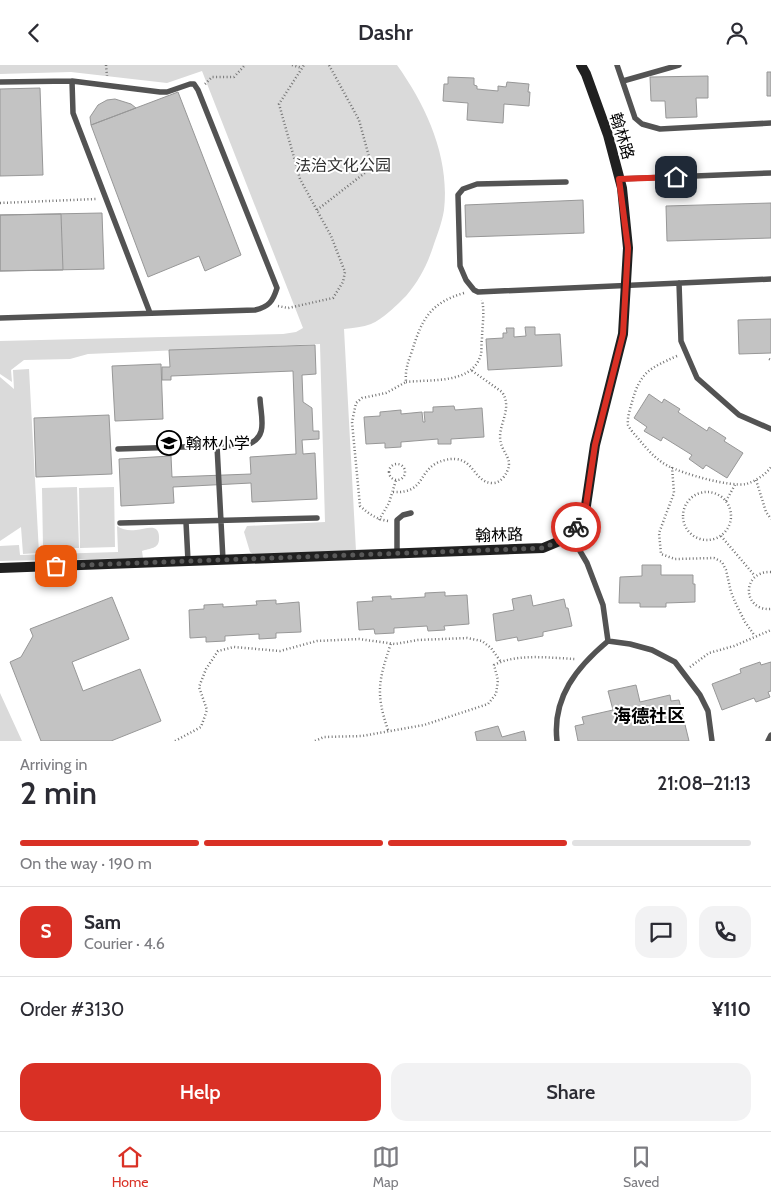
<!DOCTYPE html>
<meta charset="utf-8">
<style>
body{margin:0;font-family:Cabin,"Noto Sans SC",sans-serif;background:#f2f2f3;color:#2b2b33;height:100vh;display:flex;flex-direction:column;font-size:19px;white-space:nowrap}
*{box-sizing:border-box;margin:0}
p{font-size:16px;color:#7c7c81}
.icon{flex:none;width:28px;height:28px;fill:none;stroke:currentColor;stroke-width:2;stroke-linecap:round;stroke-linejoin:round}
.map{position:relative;height:676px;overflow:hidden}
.panel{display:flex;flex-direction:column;background:#fff;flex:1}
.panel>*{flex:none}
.pin{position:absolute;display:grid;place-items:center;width:42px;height:42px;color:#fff;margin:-21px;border-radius:10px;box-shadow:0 2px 8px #0006}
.courier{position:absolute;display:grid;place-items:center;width:50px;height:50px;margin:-25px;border:4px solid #d93025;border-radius:50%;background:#fff;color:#222;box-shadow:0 1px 6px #0007}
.headline em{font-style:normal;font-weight:600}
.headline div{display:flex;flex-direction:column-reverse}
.headline{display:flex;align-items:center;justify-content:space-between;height:85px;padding:0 20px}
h1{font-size:32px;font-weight:600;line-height:38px}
.bar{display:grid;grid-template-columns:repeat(4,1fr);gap:8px 5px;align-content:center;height:60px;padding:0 20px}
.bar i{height:6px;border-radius:4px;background:#e1e1e2}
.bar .current{background:#d93025}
.bar p{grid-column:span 4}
.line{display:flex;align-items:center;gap:12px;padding:0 20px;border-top:1px solid #e1e1e2}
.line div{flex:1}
.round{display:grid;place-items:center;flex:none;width:52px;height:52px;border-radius:15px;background:#f2f2f3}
.cta{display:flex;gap:10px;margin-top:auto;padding:10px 20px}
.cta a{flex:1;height:58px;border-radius:15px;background:#d93025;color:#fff;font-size:20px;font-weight:600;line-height:58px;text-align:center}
.cta a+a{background:#f2f2f3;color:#2b2b33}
header{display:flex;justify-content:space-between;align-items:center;height:65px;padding:0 20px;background:#fff;font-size:22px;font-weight:600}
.tab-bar{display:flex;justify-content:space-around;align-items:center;height:70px;border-top:1px solid #e1e1e2;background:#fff;font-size:14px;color:#7c7c81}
.tab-bar a{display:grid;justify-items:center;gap:2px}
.tab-bar .current{color:#d93025}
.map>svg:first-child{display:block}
</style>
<header><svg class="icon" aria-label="back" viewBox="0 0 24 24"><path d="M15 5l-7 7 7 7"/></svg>Dashr<svg class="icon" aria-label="person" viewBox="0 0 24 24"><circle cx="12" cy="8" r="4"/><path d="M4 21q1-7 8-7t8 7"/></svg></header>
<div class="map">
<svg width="771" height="676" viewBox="0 0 771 676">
<rect width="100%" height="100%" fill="#fff"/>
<path fill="#dadada" d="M0 0H397C427 42 450 93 444 145 442 158 437 170 433 182 427 200 419 216 406 231 398 239 382 255 371 259 363 262 353 263 344 264L356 486 253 489 250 487 244 467 247 461 325 457 320 279 88 289 70 294 24 295 11 305 12 317 0 309V276L283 269 296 267 303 263 202 6 167 18 71 7 0 9Z
M29 304 39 488 23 489 21 462 0 476V312L14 324 13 305Z
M77 422 79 483H43L42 423Z
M114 422 115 482 80 483 79 423Z
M117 461C123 465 129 466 136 465 146 464 160 457 159 474 159 484 150 483 142 486L143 493 0 496V481L19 480 20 490 118 487Z
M0 628 22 676H0Z"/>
<path fill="#c3c3c3" stroke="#979797" d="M767 7H771V31H767Z
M708 11V33H696L697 52 666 53 665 36H651L650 12Z
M448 12 474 13V20L477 21V24L498 26V21L506 22 507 17 529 19 528 27H530L529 41 504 39 503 58 467 55 468 38 443 36 444 19H448Z
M40 23 43 110 0 111V24Z
M178 27 241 190 205 206 199 191 148 212 91 60Z
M115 34 131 39 136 43 91 60 90 52 98 40 107 35Z
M583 135 584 168 466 172 465 140Z
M771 138V173L667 176 666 141Z
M102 148 104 204 0 206V150Z
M61 149 63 205 0 206V150Z
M771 254V288L739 289 738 255Z
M525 262H535V270L560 269 562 301 488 305 486 274 503 273V268H507L506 263H514V272L526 271Z
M315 280 316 309 302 310 303 337 312 343 313 366H319V374L302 375 303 389 315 388 317 434 252 437 251 418 173 422 174 438 121 441 119 394 171 391 172 412 251 409 250 392 296 389 293 306 171 311V315H162V302H170L169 285Z
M161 299 163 354 115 356 112 301Z
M649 329 662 338 664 334 680 344 678 347 707 366 709 362 726 373 724 376 743 388 727 413 706 400 703 404 689 394 692 390 663 372 661 376 644 366 647 362 634 353Z
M454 341 455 345 482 343 484 372 451 374V379H438V374L401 377V382L385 383V378L366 379 364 352 380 351V347L401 345V349L422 347 423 357H425L424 347H433V342Z
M109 350 112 409 36 412 34 353Z
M642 500H661V510H693V519H695V537L666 538V542H640V538H619L620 512 642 511Z
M445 527V531L467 530 469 559 444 561 445 565 428 566 427 561 394 563V568L375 569 374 564 359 565 357 537 373 536 372 532 391 531V534L425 532V528Z
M531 530 533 541 564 534 566 543H568L572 561 543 567V571L518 576 517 572 496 576 493 549 514 545 512 534Z
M112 532 129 574 72 597 83 626 140 604 161 656 111 676H41L10 597 21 592 33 571 30 564Z
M276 535V539L299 537 301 567 276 568V573L259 574V569L225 571V576L206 577V572L190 573 189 545 204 544V540L223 539V542L257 540 256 536Z
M760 597 761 600 771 597V626L768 627 770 632 756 637 754 633 722 645 712 619 741 608 740 604Z
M636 620 640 637 670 630 671 636 679 635 689 676H578L575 661 584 659 582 652 613 645 608 626Z
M498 661 502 672 524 666 526 676H477L475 667Z"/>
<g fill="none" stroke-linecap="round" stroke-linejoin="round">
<path stroke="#757575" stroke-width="2.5" stroke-dasharray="1 2.5" stroke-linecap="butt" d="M106 0 107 11
M292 0 302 3
M205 19 212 12H234L245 0
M0 138 96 134
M317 145 366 107 371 99 359 55 329 0
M278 241 288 243 333 233 343 217 345 207 331 171 300 114 279 39 304 0
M677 291C650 303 640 307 632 337 630 344 627 353 628 360 630 364 634 369 637 372 646 383 655 394 668 401 684 409 729 422 746 419 756 416 765 410 771 402
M769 294 771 295
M406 317C430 314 473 320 481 289 482 285 481 279 482 274 482 261 485 248 482 235
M389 407a8 8 0 1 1 16 0a8 8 0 1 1-16 0Z
M672 402 674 428 659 468 661 489 675 494 714 493 722 497 726 505 731 527 735 537 745 557 755 571
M756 415 766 447 771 454
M393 427C428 429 416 402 445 395 475 388 472 418 493 418 497 418 500 416 503 413 518 393 500 390 500 371 501 355 512 342 502 327L471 305
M683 451a24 24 0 1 1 48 0a24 24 0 1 1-48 0Z
M726 436 736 418
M379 455 389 438 396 415
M388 456C376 454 369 449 360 441L352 357 356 338 362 333 386 328 406 317C405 305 408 297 412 286 422 254 430 238 464 228
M721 471 755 511
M771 507C741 506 742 546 771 544
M690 602 709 588 734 581 771 565
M388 665C375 627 379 615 391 578
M175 676 201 662 207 645 199 622 206 604 218 586 234 582 280 586 317 576 359 574 395 579 418 575 467 573 482 576 491 583 501 597
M315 676 324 672 362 671 424 660 488 639 496 629 498 615 494 600C517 588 550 593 576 594"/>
<path stroke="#535353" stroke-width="5.5" d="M617 0 635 53 642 59 660 64 771 58
M72 16 73 48 150 248
M623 16 679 0
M0 17 72 16 160 27H167L190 19H194L198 25 277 223C273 236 269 242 255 245L0 253
M619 114 771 108
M566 117 477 119 463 124 458 130 460 201 466 215 474 225 478 227 771 214
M679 218 681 276 697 313 739 350 771 364
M217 381 223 495
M118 384 246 380C269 373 261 353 260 334
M186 457 188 496
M120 458 317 453
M570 469 587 498 603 540 608 576
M397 488V455L403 450 411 448
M557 676C552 632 577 602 608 576L630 579 652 585 675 597 700 630 708 646 712 676
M768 676 771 670"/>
<path stroke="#202020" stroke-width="10" d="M0 503 543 483 567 473 584 454 595 380 623 269 628 183 622 123 608 70 586 9 581 0"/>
</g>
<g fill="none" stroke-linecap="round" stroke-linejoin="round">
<path stroke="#595959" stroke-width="5" stroke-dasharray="0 9" d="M56 501 543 483 567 473 576 462"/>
<path stroke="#d93025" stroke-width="6" d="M576 462 584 454 595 380 623 269 628 183 619 114 676 112"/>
</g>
<defs>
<symbol id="school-ring" viewBox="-11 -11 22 22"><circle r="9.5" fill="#fff" stroke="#000" stroke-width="1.5"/><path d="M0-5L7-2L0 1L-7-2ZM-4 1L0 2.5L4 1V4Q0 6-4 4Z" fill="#000"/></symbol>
</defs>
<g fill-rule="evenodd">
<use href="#school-ring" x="155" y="364" width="28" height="28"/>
</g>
<g text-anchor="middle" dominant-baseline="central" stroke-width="4" stroke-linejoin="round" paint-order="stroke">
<g font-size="16" fill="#000" stroke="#fff">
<text transform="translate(622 71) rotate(73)">翰林路</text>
<text transform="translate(499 470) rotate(-2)">翰林路</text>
</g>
<g font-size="16" fill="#313131" stroke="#fff">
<text x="343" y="100">法治文化公园</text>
</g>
<g font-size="16" fill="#000" stroke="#fff" text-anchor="start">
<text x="186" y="378">翰林小学</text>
</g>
<g font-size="18" font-weight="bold" fill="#000" stroke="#fff">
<text x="649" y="651">海德社区</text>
</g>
</g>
</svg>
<div class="pin" style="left:56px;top:501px;background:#ea580c"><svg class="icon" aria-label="bag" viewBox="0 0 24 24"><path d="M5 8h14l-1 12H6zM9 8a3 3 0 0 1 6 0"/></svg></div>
<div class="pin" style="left:676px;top:112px;background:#1f2937"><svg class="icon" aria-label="home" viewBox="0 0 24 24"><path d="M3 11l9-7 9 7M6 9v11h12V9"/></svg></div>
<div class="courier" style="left:576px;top:462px"><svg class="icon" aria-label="bike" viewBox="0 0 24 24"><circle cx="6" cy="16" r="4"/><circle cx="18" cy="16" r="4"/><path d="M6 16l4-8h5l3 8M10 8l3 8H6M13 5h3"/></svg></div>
</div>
<section class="panel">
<div class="headline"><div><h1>2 min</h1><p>Arriving in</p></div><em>21:08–21:13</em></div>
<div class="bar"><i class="current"></i><i class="current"></i><i class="current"></i><i></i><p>On the way · 190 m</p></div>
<div class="line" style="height:90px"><b class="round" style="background:#d93025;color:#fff">S</b><div><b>Sam</b><p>Courier · 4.6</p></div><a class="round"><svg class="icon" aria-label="chat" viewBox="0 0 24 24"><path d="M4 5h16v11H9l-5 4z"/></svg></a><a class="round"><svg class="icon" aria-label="phone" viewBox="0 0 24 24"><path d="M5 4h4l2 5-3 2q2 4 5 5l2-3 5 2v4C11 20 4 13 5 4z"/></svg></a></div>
<div class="line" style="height:65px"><div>Order #3130</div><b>¥110</b></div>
<div class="cta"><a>Help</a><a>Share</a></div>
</section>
<nav class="tab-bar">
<a class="current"><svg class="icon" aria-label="home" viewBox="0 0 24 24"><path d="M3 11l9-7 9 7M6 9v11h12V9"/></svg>Home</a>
<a><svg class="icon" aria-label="map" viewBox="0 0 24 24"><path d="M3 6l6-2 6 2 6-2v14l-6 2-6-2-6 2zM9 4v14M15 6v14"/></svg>Map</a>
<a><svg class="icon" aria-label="saved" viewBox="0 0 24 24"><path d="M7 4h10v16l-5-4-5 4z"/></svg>Saved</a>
</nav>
